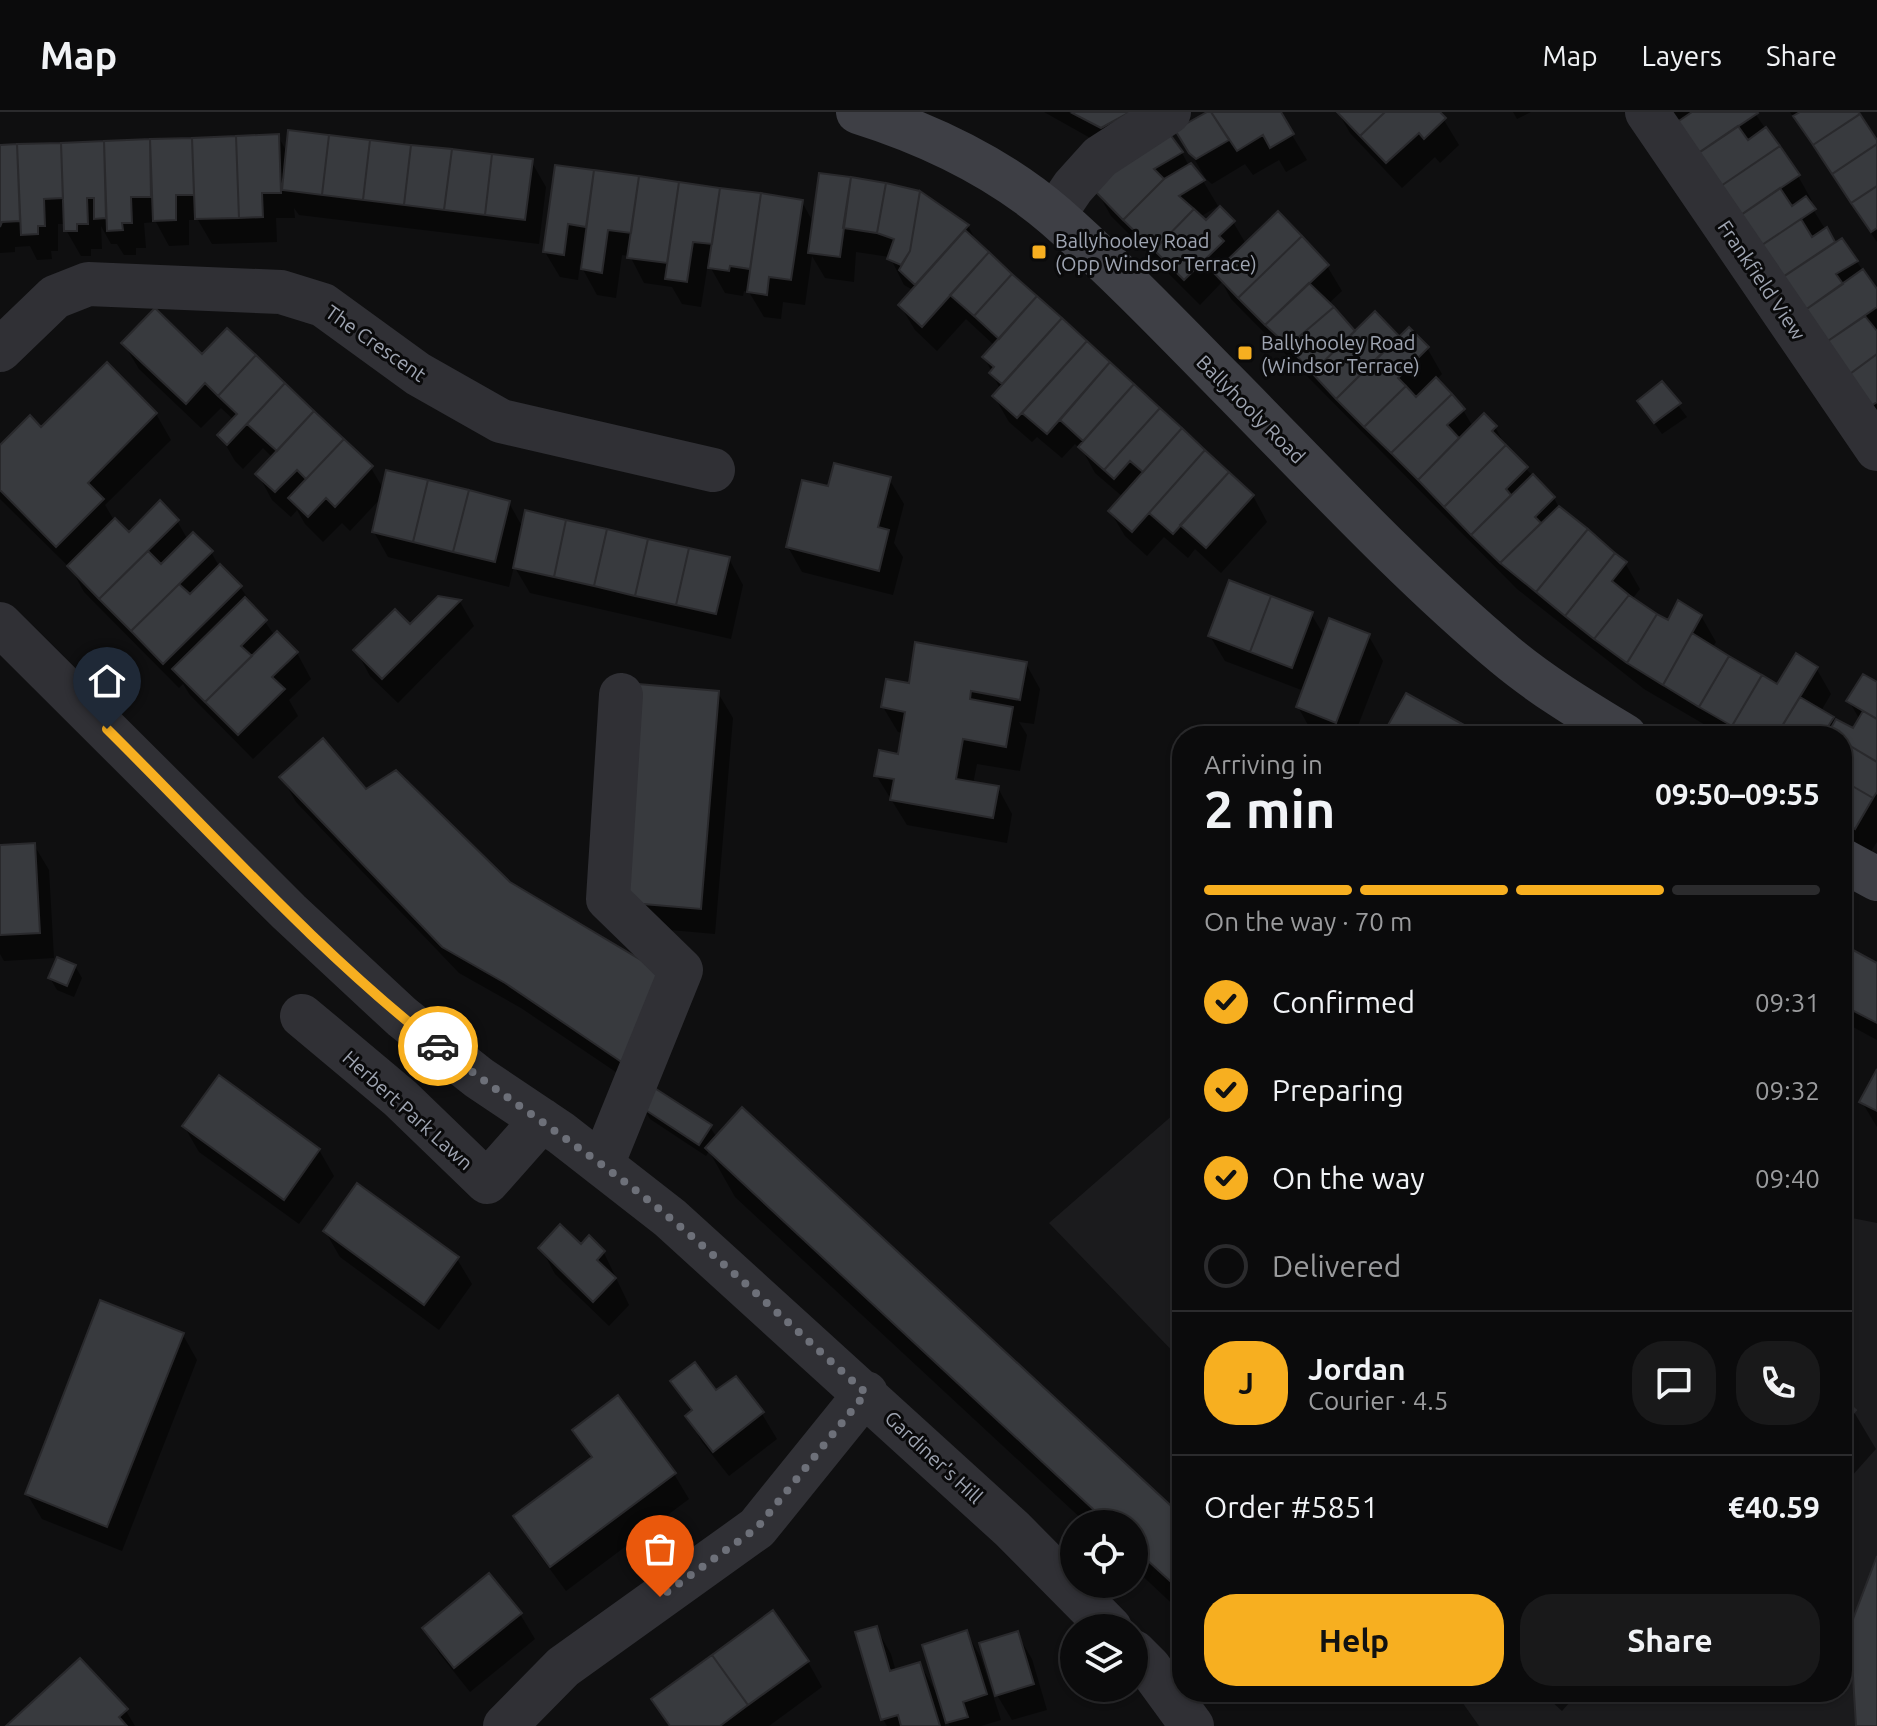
<!DOCTYPE html>
<meta charset="utf-8">
<style>
body{margin:0;font-family:Ubuntu,sans-serif;background:#19191a;color:#f1f3f6;height:100vh;display:flex;flex-direction:column;font-size:30px;white-space:nowrap}
*{box-sizing:border-box;margin:0}
p{font-size:26px;color:#9a9b9d}
.icon{flex:none;width:44px;height:44px;fill:none;stroke:currentColor;stroke-width:2;stroke-linecap:round;stroke-linejoin:round}
.map{position:relative;flex:1;overflow:hidden}
.side{position:absolute;left:1172px;top:614px;width:680px;height:976px;display:flex;flex-direction:column;background:#0b0b0c;border-radius:32px;box-shadow:0 2px 6px #0004,0 0 0 2px #2b2b2d}
.side>*{flex:none}
.tools{position:absolute;left:1060px;top:1398px;display:grid;gap:16px}
.tools a{display:grid;place-items:center;width:88px;height:88px;border-radius:50%;background:#0b0b0c;box-shadow:0 2px 6px #0004,0 0 0 2px #2b2b2d;font-size:40px}
.pin{position:absolute;display:grid;place-items:center;width:68px;height:68px;color:#fff;margin:-82px -34px;border-radius:50% 50% 50% 0;rotate:-45deg;box-shadow:0 0 8px #0007}
.pin .icon{rotate:45deg}
.courier{position:absolute;display:grid;place-items:center;width:80px;height:80px;margin:-40px;border:6px solid #f7af20;border-radius:50%;background:#fff;color:#222;box-shadow:0 2px 10px #0007}
.head em{font-style:normal;font-weight:600}
.head div{display:flex;flex-direction:column-reverse}
.head{display:flex;align-items:center;justify-content:space-between;height:136px;padding:0 32px}
h1{font-size:52px;font-weight:600;line-height:60px}
.bar{display:grid;grid-template-columns:repeat(4,1fr);gap:12px 8px;align-content:center;height:96px;padding:0 32px}
.bar i{height:10px;border-radius:6px;background:#2b2b2d}
.bar .selected{background:#f7af20}
.bar p{grid-column:span 4}
.line{display:flex;align-items:center;gap:20px;padding:0 32px;border-top:2px solid #2b2b2d}
.line div{flex:1}
.round{display:grid;place-items:center;flex:none;width:84px;height:84px;border-radius:32px;background:#19191a}
ol{padding:0 32px;list-style:none}
li{display:flex;align-items:center;gap:24px;height:88px}
li p{margin-inline-start:auto}
li .icon{padding:8px;border-radius:50%;background:#f7af20;color:#111;stroke-width:4}
li:last-child{color:#9a9b9d}
li i{width:44px;height:44px;border:4px solid #2b2b2d;border-radius:50%}
.cta{display:flex;gap:16px;margin-top:auto;padding:16px 32px}
.cta a{flex:1;height:92px;border-radius:32px;background:#f7af20;color:#111;font-size:32px;font-weight:600;line-height:92px;text-align:center}
.cta a+a{background:#19191a;color:#f1f3f6}
header{display:flex;align-items:center;gap:48px;box-sizing:border-box;height:112px;padding:0 40px;background:#0b0b0c;border-bottom:2px solid #2b2b2d}
header strong{font-size:38px}
nav{display:flex;gap:44px;margin-inline-start:auto;font-size:28px}
.map>svg:first-child{display:block}
</style>
<header>
<strong>Map</strong>
<nav><a>Map</a><a>Layers</a><a>Share</a></nav>
</header>
<div class="map">
<svg width="1877" height="1614" viewBox="0 0 1877 1614">
<rect width="100%" height="100%" fill="#0f0f10"/>
<path fill="#1b1b1d" d="M1182 995V1249L1049 1111Z
M1842 1104 1877 1111V1614H1479L1455 1580H1842Z"/>
<path fill="#0007" d="M1044 0H1188L1117 41Z
M1212 0H1278L1307 48 1286 60 1279 48 1253 63 1245 52 1212 72 1206 67 1178 19Z
M1338 0H1439L1459 33 1440 51 1435 45 1402 76 1350 21Z
M1513 0H1531L1517 7Z
M1663 0H1754L1798 64 1812 89 1809 91 1835 133 1842 128 1857 150 1877 180V315Z
M1790 0H1856L1877 32V130Z
M278 24 288 42 531 49 546 75 539 132 299 103 294 96 295 106H276L277 130 212 132 198 108H189V133L169 134 156 110 144 111 146 136H136V143H124L117 132H111L101 114 102 137H91V144H81L66 118V112H58V139H51L52 147 37 148 30 134 15 135V140L0 141V35Z
M1182 41 1189 54 1203 69 1218 94 1200 105 1206 111 1233 110 1246 132 1327 154 1342 179 1327 193 1355 222 1375 202 1399 227 1427 236 1442 262 1436 268 1463 298 1473 315H1495L1507 337 1554 386 1560 398 1625 451 1640 477 1633 486 1669 511 1701 504 1716 530 1712 536 1777 574 1816 556 1831 582 1821 599 1832 606 1836 612 1854 619 1860 608 1849 589 1877 573V730L1870 741 1842 724V624H1724L1644 577 1517 477 1231 187 1222 170 1200 193 1111 104 1097 79Z
M557 55 802 90 814 112 919 81 968 114 979 134 1253 384 1267 410 1221 461 1195 437 1188 446 1164 425 1147 444 1125 424 1110 399 1123 385 1095 361 1083 339 1075 332 1062 346 1037 325 1032 330 1009 310 994 284 1000 277 985 246 995 234 966 207 937 239 915 218 900 193 913 178 904 173 890 145 856 140 854 170 825 166 812 144 805 193 783 190 781 207 764 205 749 180 744 179 743 184 725 181 708 151 701 195 682 192 672 175 644 171 630 144 622 143 616 186 597 183 580 152 578 168 560 165 545 140Z
M227 219 371 356 384 378 509 391 523 416 729 447 743 473 731 527 530 481 514 454 509 475 388 445 374 420 382 385 350 419 342 411 323 430 305 412 297 398 291 405 272 388 258 362 273 346 263 336 243 357 235 349 220 323 234 308 221 296 201 316 139 257 124 232 202 244Z
M107 253 156 302 171 328 105 393 115 410 128 423 177 409 188 428 211 440 220 456 240 475 275 524 277 522 297 541 311 567 289 588 298 604 253 647 190 583 183 572 179 576 84 480 72 458 0 387V335L41 318Z
M1662 272 1687 305 1662 322 1639 290Z
M889 367 904 392 894 431 903 445 893 483 802 460 788 435 830 377Z
M439 486 460 490 474 514 398 591 370 564 356 538 410 515Z
M1311 502 1325 525 1368 523 1383 549 1354 624H1322L1312 620 1298 595 1304 579 1225 549 1210 524Z
M1026 552 1040 577 1034 612 1019 610 1027 623 1020 659 977 652 973 672 998 676 1012 702 1007 731 907 713 876 663 899 644 903 621 898 620 883 595 910 573Z
M640 574 718 581 733 606 715 822 637 815Z
M282 665 365 680 509 771 638 975 521 896 459 861 296 690Z
M34 733 49 758 54 846 4 849 0 842V735Z
M1842 835 1877 853V928L1842 909Z
M75 854 82 866 74 885 57 878 50 866Z
M1877 961V1015L1862 990Z
M643 995 710 1015 717 1026 1182 1407V1501L1134 1456V1412H1087L735 1085 709 1039 706 1044 650 1007Z
M184 1014 319 1038 334 1064 299 1112 199 1040Z
M325 1119 457 1147 472 1172 439 1218 340 1145Z
M589 1126 604 1141 629 1193 609 1214 555 1162 541 1136 581 1135Z
M183 1223 197 1248 122 1439 42 1407 27 1382Z
M673 1270 716 1281 762 1302 777 1327 729 1364 702 1330 688 1304 692 1301Z
M1842 1288 1854 1300 1876 1337 1842 1375Z
M575 1318 674 1362 689 1387 566 1479 530 1430 515 1405 592 1348Z
M520 1502 535 1527 470 1580 439 1541 424 1516Z
M876 1516 891 1542 896 1560 920 1552 938 1584 967 1521 981 1546 1001 1608 981 1614H950L943 1602 945 1614H887L883 1607Z
M1017 1522 1032 1547 1047 1598 1012 1608 997 1583Z
M80 1549 126 1599 135 1614H9Z
M808 1550 822 1575 769 1614H669L654 1588Z
M1541 1580H1579L1562 1599Z"/>
<path fill="#383a3e" stroke="#29292c" stroke-width="2" d="M1075 0H1130L1101 16 1072 1Z
M1207 0H1211L1229 28 1196 47 1189 41 1175 18Z
M1211 0H1281L1294 22 1270 36 1263 23 1237 39Z
M1337 0H1385L1360 24Z
M1385 0H1440L1446 6 1424 27 1419 21 1386 51 1360 24Z
M1692 0H1757L1758 1 1694 44 1673 13Z
M1800 0H1858L1860 2 1813 33 1793 4Z
M1860 2 1877 28V32L1832 62 1813 33Z
M1738 14 1748 28 1766 15 1780 34 1718 76 1694 44Z
M288 18 329 23 322 83 282 78Z
M1169 21 1183 40 1154 57 1164 67 1123 108 1094 78 1136 40Z
M279 22 281 81H262L263 105 239 106 236 24Z
M329 23 370 28 363 88 322 83Z
M236 24 239 106 195 107 192 26Z
M192 26 194 83H176V108L153 109 150 27Z
M150 27 151 85H131L132 111H122L123 118 107 119 104 29Z
M370 28 411 33 404 93 363 88Z
M104 29 106 106 94 107V86H87L88 112H77V119H64L61 31Z
M61 31 63 86 44 87 45 114H38V122L21 123 17 32Z
M17 32 20 109 2 110 0 115V33Z
M1877 32V74L1851 91 1832 62Z
M411 33 452 37 444 98 404 93Z
M1780 34 1800 63 1735 107 1718 76Z
M452 37 492 42 485 103 444 98Z
M492 42 533 47 525 108 485 103Z
M1191 51 1205 68 1179 84 1194 97 1154 138 1123 108 1164 67Z
M555 53 594 58 586 115 568 112 564 143 543 140Z
M594 58 639 64 631 121 608 118 602 161 581 157Z
M819 61 851 65 840 145 808 141Z
M639 64 679 70 667 151 627 146Z
M851 65 886 71 877 121 843 116Z
M679 70 720 76 712 132 693 130 687 170 665 167Z
M886 71 920 79 910 139 901 153 887 147 894 127 877 121Z
M1877 74V116L1871 120 1851 91Z
M720 76 761 81 750 157 730 154 729 159 708 156Z
M1780 76 1792 94 1806 84 1816 97 1756 137 1735 107Z
M920 79 969 113 915 173 899 158 910 139Z
M761 81 803 88 791 168 769 165 767 183 747 180Z
M1220 94 1235 109 1219 124 1224 129 1184 168 1154 138 1194 97 1206 108Z
M1278 99 1302 124 1238 186 1214 161Z
M1801 107 1812 125 1827 115 1835 130 1777 169 1756 137Z
M965 118 989 140 922 215 898 193Z
M1302 124 1329 153 1265 213 1238 186Z
M1842 126 1858 149 1836 162 1843 172 1801 201 1777 169Z
M989 140 1012 162 974 204 950 183Z
M1863 157 1877 177V195L1822 233 1801 201Z
M1012 162 1037 184 999 227 974 204Z
M1309 171 1334 195 1288 234 1265 213Z
M1037 184 1062 206 1002 272 989 261 994 255 982 245Z
M1334 195 1355 219 1312 261 1288 234Z
M155 196 202 242 227 216 256 243 218 284 205 271 186 292 121 231Z
M1375 199 1399 224 1336 287 1312 261Z
M1865 204 1877 219V242L1843 267 1822 233Z
M1062 206 1087 229 1017 306 992 284Z
M1409 215 1429 235 1398 266 1406 274 1364 315 1336 287Z
M1087 229 1110 250 1047 322 1022 301Z
M1877 242V290L1865 298 1843 267Z
M256 243 285 271 227 333 217 323 237 302 218 284Z
M107 250 157 301 88 371 104 387 56 435 0 378V333L30 303 41 315Z
M1110 250 1134 272 1083 329 1060 308Z
M1436 265 1452 282 1391 341 1364 315 1406 274 1416 285Z
M1662 269 1681 291 1654 311 1637 289Z
M285 271 314 299 277 339 247 312Z
M1134 272 1160 296 1104 358 1078 335Z
M1452 282 1465 297 1447 313 1459 326 1418 368 1391 341Z
M1160 296 1182 316 1143 360 1130 349 1114 367 1104 358Z
M314 299 344 327 306 367 297 358 275 380 255 362Z
M1484 301 1497 314 1492 319 1506 333 1444 395 1418 368Z
M1182 316 1205 338 1132 420 1108 399Z
M344 327 373 354 335 395 326 386 308 405 288 386Z
M1506 333 1528 355 1506 377 1511 383 1471 423 1444 395Z
M1205 338 1229 360 1173 422 1149 401Z
M834 351 891 365 878 415 889 418 879 459 786 435 802 368 828 374Z
M386 358 428 368 413 430 372 420Z
M1229 360 1254 383 1206 436 1180 413Z
M1533 362 1555 385 1535 405 1541 411 1500 451 1471 423Z
M428 368 469 378 453 440 413 430Z
M469 378 510 389 495 450 453 440Z
M160 388 179 408 99 487 67 454 115 406 129 420Z
M1559 394 1588 417 1536 480 1500 451Z
M525 398 566 408 554 465 513 456Z
M566 408 607 417 594 474 554 465Z
M607 417 648 427 635 484 594 474Z
M1588 417 1615 441 1565 504 1536 480Z
M193 420 213 439 131 519 99 487 148 439 161 452Z
M648 427 689 436 676 493 635 484Z
M689 436 730 445 716 502 676 493Z
M1615 441 1627 450 1612 469 1629 483 1594 527 1565 504Z
M220 452 242 474 163 552 131 519 179 472 190 482Z
M1229 468 1271 484 1250 540 1208 524Z
M1629 483 1657 502 1627 551 1594 527Z
M438 484 461 488 382 567 353 538 395 497 410 512Z
M1271 484 1313 500 1292 556 1250 540Z
M245 485 267 508 241 534 252 544 205 590 172 557Z
M1678 488 1702 503 1663 573 1627 551 1657 502 1668 508Z
M1329 506 1370 522 1336 611 1296 595Z
M277 519 298 540 272 565 285 577 238 623 205 590Z
M1692 521 1729 544 1699 595 1663 573Z
M915 530 1027 550 1020 588 971 579 970 587 1013 595 1006 635 963 627 956 667 999 674 993 706 890 688 894 667 874 664 879 638 898 642 905 600 881 595 886 567 909 571Z
M1796 541 1818 555 1776 624H1749L1732 614 1762 563 1777 572Z
M1729 544 1762 563 1732 614 1699 595Z
M1863 562 1877 570V607L1846 589Z
M638 572 719 579 701 797 620 790Z
M1406 581 1484 624H1382Z
M1800 585 1834 605 1822 624H1776Z
M1863 599 1877 607V650L1842 629V624L1828 621 1836 607 1853 616Z
M323 626 366 677 396 658 510 770 661 860 623 951 505 871 442 835 279 665Z
M1842 629 1877 650V680L1873 686 1842 668Z
M1842 668 1873 686 1855 717 1842 709Z
M35 731 40 821 0 823V733Z
M1842 832 1877 851V911L1842 893Z
M57 845 76 853 67 874 48 866Z
M1877 957V999L1859 990Z
M219 963 320 1037 284 1088 182 1014Z
M653 975 712 1013 699 1033 641 995Z
M742 995 1182 1404V1480L1134 1436V1412H1109L705 1036Z
M357 1071 459 1145 424 1193 323 1119Z
M560 1112 581 1132 589 1123 605 1139 597 1148 616 1166 593 1190 538 1136Z
M100 1188 184 1221 107 1415 25 1382Z
M695 1250 716 1278 736 1264 764 1300 713 1340 685 1304 692 1298 670 1269Z
M618 1283 676 1361 550 1455 513 1404 592 1345 572 1318Z
M1842 1286 1856 1298 1842 1314Z
M1877 1444V1614H1856L1850 1515Z
M489 1461 522 1501 454 1556 422 1516Z
M773 1498 809 1549 748 1593 712 1543Z
M877 1514 890 1559 920 1550 940 1614H901L898 1603 881 1608 855 1520Z
M967 1518 987 1582 963 1590 968 1605 946 1611 922 1533Z
M1018 1519 1034 1572 995 1584 979 1531Z
M712 1543 748 1593 720 1614H670L651 1587Z
M80 1546 128 1597 119 1605 127 1614H6Z"/>
<g fill="none" stroke-linecap="round" stroke-linejoin="round">
<path stroke="#303035" stroke-width="44" d="M1647 0 1877 337
M1054 103 1073 75 1100 45 1169 0
M0 238 55 185 88 172 281 180 323 193 418 262 501 309 713 358
M0 512 289 800 402 905 479 966 561 1021 670 1106 1012 1417 1110 1516
M302 904 400 986 487 1070 542 1008
M602 1053 681 858 608 787 621 583
M1134 1540 1149 1555 1192 1614
M505 1614 563 1555 757 1416 866 1281"/>
<path stroke="#3e3f45" stroke-width="44" d="M858 0C928 22 999 56 1055 104 1112 154 1170 214 1224 269 1315 361 1406 460 1505 543 1542 574 1584 599 1625 624
M1842 748 1877 767"/>
</g>
<g fill="none" stroke-linecap="round" stroke-linejoin="round">
<path stroke="#6d7079" stroke-width="8" stroke-dasharray="0 14.4" d="M438 934C514 993 596 1044 670 1106 737 1162 801 1223 866 1281L757 1416 660 1485"/>
<path stroke="#f7af20" stroke-width="10" d="M107 617C215 724 318 840 438 934"/>
</g>
<g fill="#f7af20" stroke="#0a0a0b" stroke-width="3">
<rect x="1031" y="132" width="16" height="16" rx="4"/>
<rect x="1237" y="233" width="16" height="16" rx="4"/>
</g>
<g text-anchor="middle" dominant-baseline="central" stroke-width="6" stroke-linejoin="round" paint-order="stroke">
<g font-size="20" fill="#9fa5b2" stroke="#0a0a0b" text-anchor="start">
<text x="1055" y="128">Ballyhooley Road<tspan x="1055" dy="23">(Opp Windsor Terrace)</tspan></text>
<text x="1261" y="230">Ballyhooley Road<tspan x="1261" dy="23">(Windsor Terrace)</tspan></text>
</g>
<g font-size="20" fill="#9fa5b2" stroke="#0a0a0b">
<text transform="translate(1762 168) rotate(56)">Frankfield View</text>
<text transform="translate(376 231) rotate(35)">The Crescent</text>
<text transform="translate(1251 297) rotate(45)">Ballyhooly Road</text>
<text transform="translate(408 998) rotate(42)">Herbert Park Lawn</text>
<text transform="translate(934 1345) rotate(43)">Gardiner's Hill</text>
</g>
</g>
</svg>
<div class="tools">
<a><svg class="icon" aria-label="locate" viewBox="0 0 24 24"><circle cx="12" cy="12" r="6"/><path d="M12 2v4M12 18v4M2 12h4M18 12h4"/></svg></a>
<a><svg class="icon" aria-label="layers" viewBox="0 0 24 24"><path d="M12 4l9 5-9 5-9-5zM3 14l9 5 9-5"/></svg></a>
</div>
<div class="pin" style="left:660px;top:1485px;background:#ea580c"><svg class="icon" aria-label="bag" viewBox="0 0 24 24"><path d="M5 8h14l-1 12H6zM9 8a3 3 0 0 1 6 0"/></svg></div>
<div class="pin" style="left:107px;top:617px;background:#1f2937"><svg class="icon" aria-label="home" viewBox="0 0 24 24"><path d="M3 11l9-7 9 7M6 9v11h12V9"/></svg></div>
<div class="courier" style="left:438px;top:934px"><svg class="icon" aria-label="car" viewBox="0 0 24 24"><path d="M5 17H2v-5l4-1 3-4h7l3 4 3 1v5h-3M9 17h6M6 11h13"/><circle cx="7" cy="17" r="2"/><circle cx="17" cy="17" r="2"/></svg></div>
<section class="side">
<div class="head"><div><h1>2 min</h1><p>Arriving in</p></div><em>09:50–09:55</em></div>
<div class="bar"><i class="selected"></i><i class="selected"></i><i class="selected"></i><i></i><p>On the way · 70 m</p></div>
<ol>
<li><svg class="icon" aria-label="check" viewBox="0 0 24 24"><path d="M5 12l5 5 9-10"/></svg>Confirmed<p>09:31</p></li>
<li><svg class="icon" aria-label="check" viewBox="0 0 24 24"><path d="M5 12l5 5 9-10"/></svg>Preparing<p>09:32</p></li>
<li><svg class="icon" aria-label="check" viewBox="0 0 24 24"><path d="M5 12l5 5 9-10"/></svg>On the way<p>09:40</p></li>
<li><i></i>Delivered</li>
</ol>
<div class="line" style="height:144px"><b class="round" style="background:#f7af20;color:#111">J</b><div><b>Jordan</b><p>Courier · 4.5</p></div><a class="round"><svg class="icon" aria-label="chat" viewBox="0 0 24 24"><path d="M4 5h16v11H9l-5 4z"/></svg></a><a class="round"><svg class="icon" aria-label="phone" viewBox="0 0 24 24"><path d="M5 4h4l2 5-3 2q2 4 5 5l2-3 5 2v4C11 20 4 13 5 4z"/></svg></a></div>
<div class="line" style="height:104px"><div>Order #5851</div><b>€40.59</b></div>
<div class="cta"><a>Help</a><a>Share</a></div>
</section>
</div>
